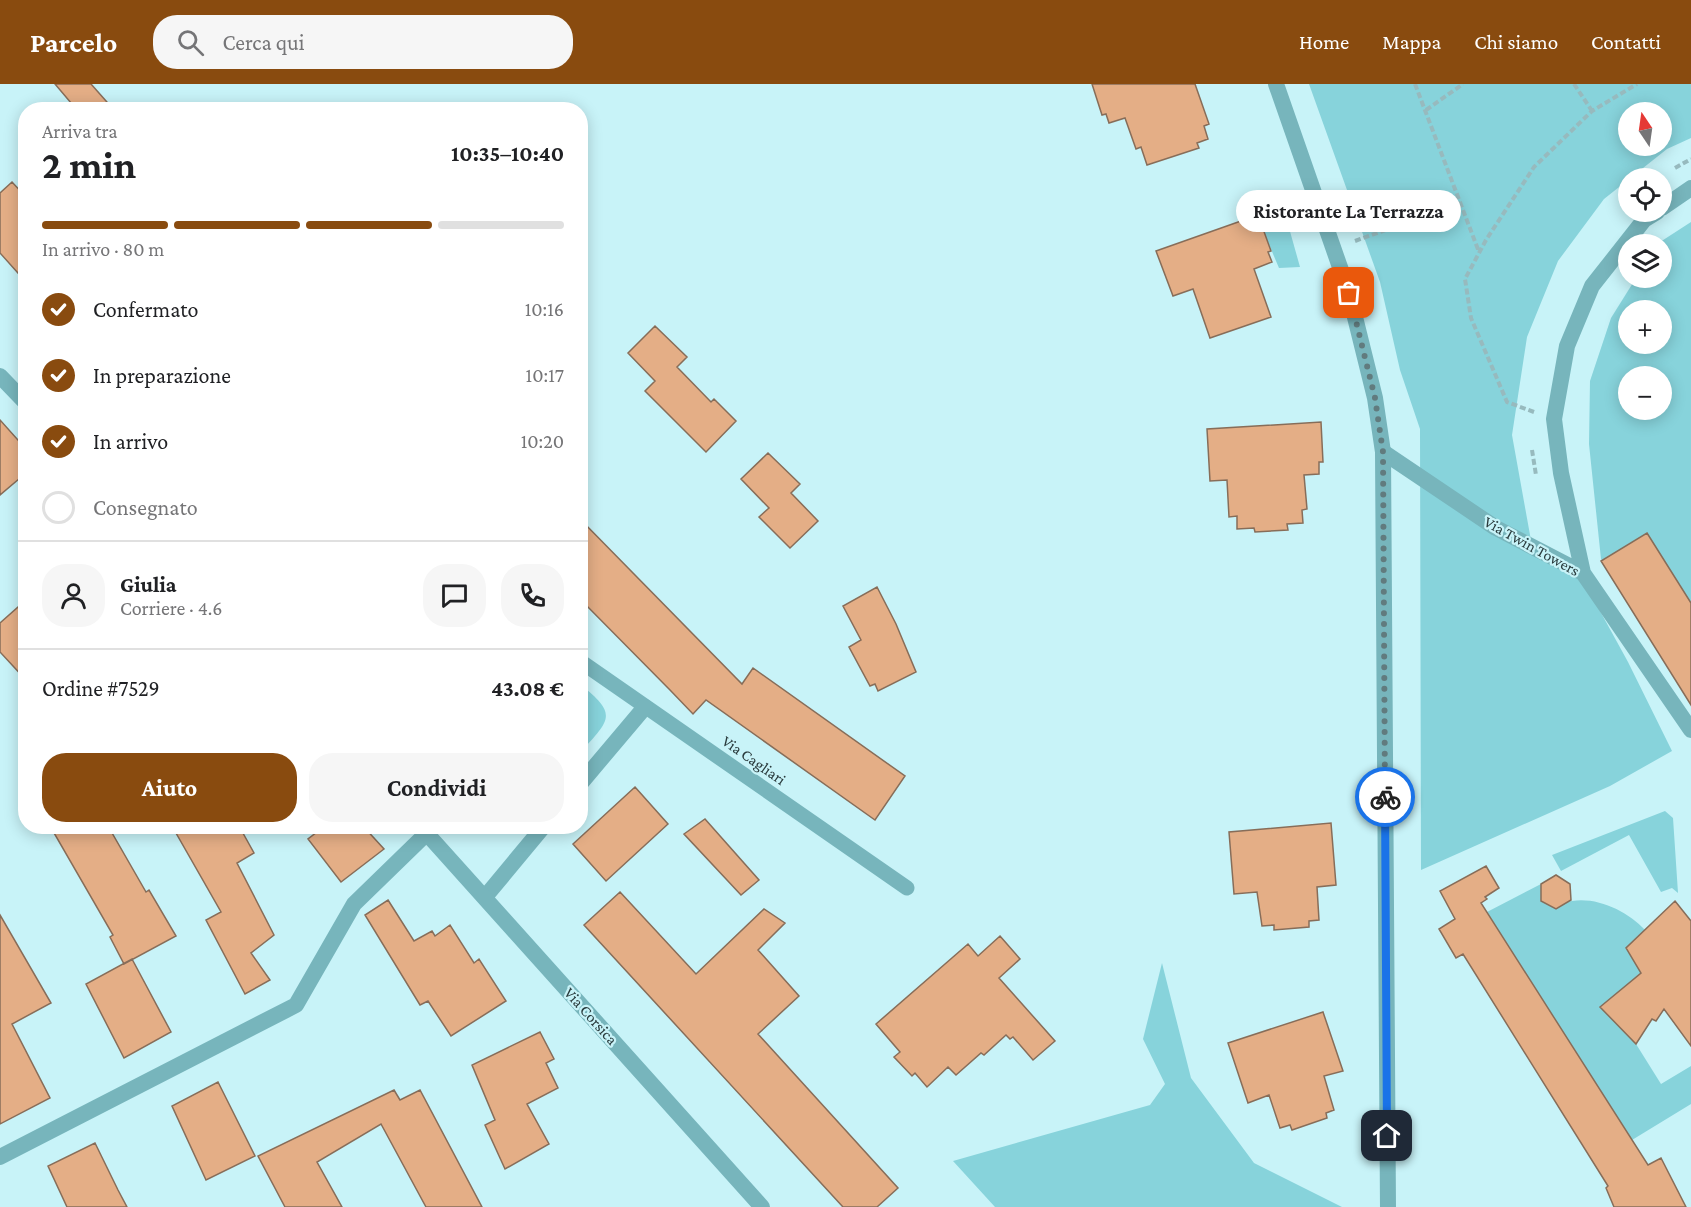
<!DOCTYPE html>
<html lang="it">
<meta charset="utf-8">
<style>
body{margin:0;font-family:"Crimson Pro",serif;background:#f6f6f6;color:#202124;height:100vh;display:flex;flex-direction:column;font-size:22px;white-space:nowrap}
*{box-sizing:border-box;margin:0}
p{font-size:20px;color:#757577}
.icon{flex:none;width:33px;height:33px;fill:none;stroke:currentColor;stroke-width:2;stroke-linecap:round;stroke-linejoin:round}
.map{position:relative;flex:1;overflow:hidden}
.sheet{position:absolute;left:18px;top:18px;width:570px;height:732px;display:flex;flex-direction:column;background:#fff;border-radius:24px;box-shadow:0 3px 15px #0003}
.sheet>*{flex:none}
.needle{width:39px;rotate:347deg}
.fabs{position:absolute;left:1618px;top:18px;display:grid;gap:12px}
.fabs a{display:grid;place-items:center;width:54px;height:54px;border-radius:50%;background:#fff;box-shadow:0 3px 15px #0003;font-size:30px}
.pin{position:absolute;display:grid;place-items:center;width:51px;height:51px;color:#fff;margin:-26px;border-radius:12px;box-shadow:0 3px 9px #0006}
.courier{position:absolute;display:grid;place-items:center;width:60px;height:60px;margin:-30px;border:4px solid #1a73e8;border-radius:50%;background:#fff;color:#222;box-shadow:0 2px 8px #0007}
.bubble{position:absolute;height:42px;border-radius:21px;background:#fff;box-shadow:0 3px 15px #0003;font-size:20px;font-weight:700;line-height:42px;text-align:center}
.overview em{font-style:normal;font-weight:700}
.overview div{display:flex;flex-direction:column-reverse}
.overview{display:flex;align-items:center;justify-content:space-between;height:102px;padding:0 24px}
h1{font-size:39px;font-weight:700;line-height:45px}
.bar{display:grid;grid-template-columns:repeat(4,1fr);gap:9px 6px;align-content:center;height:72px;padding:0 24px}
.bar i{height:8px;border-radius:4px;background:#e0e0e0}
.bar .active{background:#894b0f}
.bar p{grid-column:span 4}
.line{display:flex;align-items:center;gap:15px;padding:0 24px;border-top:2px solid #e0e0e0}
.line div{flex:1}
.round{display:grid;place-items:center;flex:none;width:63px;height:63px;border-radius:24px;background:#f6f6f6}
ol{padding:0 24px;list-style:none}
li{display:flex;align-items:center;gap:18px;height:66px}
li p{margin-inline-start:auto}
li .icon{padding:6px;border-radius:50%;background:#894b0f;color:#fff;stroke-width:4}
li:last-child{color:#757577}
li i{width:33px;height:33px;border:3px solid #e0e0e0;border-radius:50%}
.cta{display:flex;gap:12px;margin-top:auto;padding:12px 24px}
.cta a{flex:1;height:69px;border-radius:24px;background:#894b0f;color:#fff;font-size:24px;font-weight:700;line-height:69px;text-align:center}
.cta a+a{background:#f6f6f6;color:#202124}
header{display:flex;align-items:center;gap:36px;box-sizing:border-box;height:84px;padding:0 30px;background:#894b0f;color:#fff}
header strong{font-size:28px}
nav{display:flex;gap:33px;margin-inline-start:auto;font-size:21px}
.search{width:420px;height:54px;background:#f6f6f6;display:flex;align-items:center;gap:15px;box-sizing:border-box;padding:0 21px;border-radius:24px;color:#757577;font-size:22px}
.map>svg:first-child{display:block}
</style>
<header>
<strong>Parcelo</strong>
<div class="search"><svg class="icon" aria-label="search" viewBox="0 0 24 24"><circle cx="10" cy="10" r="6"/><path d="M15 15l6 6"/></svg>Cerca qui</div>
<nav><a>Home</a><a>Mappa</a><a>Chi siamo</a><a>Contatti</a></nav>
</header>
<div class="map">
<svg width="1691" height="1123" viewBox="0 0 1691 1123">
<rect width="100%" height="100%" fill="#c8f3f8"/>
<path fill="#87d3db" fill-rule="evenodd" d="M1309 0H1691V54L1667 65 1604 115 1558 177 1527 253 1512 351 1532 462 1583 496 1628 578 1672 667 1610 702 1421 786 1420 345 1400 286 1380 198ZM1629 28H1662V62H1629Z
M1284 126 1300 183 1279 184 1259 137Z
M1691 138V616L1601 475 1589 360 1590 297 1611 234 1636 194H1662V160H1657ZM1629 226H1662V260H1629ZM1629 292H1662V326H1629Z
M581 601C619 631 609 636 581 668Z
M1665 727 1673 734 1678 809 1672 804 1661 808 1629 751 1561 787 1552 771Z
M1541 800V817L1556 825C1561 822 1567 817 1572 817 1599 813 1628 828 1645 846L1626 864 1641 889 1600 923 1636 960 1661 1000 1691 982V1020L1632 1056 1487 828Z
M1162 879 1191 994 1254 1079 1342 1123H995L953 1077 1150 1021 1165 1000 1143 955Z"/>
<path fill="#e4ae86" stroke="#876d59" stroke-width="1.5" d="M55 0H91L114 26H77Z
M1092 0H1195L1209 40 1204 42 1208 55 1197 59 1199 64 1147 81 1141 63 1136 65 1125 34 1109 39 1106 30 1102 31Z
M12 98 26 113V198L0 169V109Z
M1258 131 1271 167 1268 168 1272 178 1254 185 1271 233 1210 254 1193 205 1173 212 1156 167Z
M655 242 687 273 677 283 711 318 714 315 736 337 706 368 645 307 655 297 628 269Z
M0 336 26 365V389L0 411Z
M1321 338 1323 378H1319V390L1304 391 1307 425 1302 426 1303 439 1287 440 1288 446 1255 448 1254 444 1237 445V432L1229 433 1227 396 1210 397 1207 345Z
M768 369 800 400 791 409 818 437 790 464 759 433 769 424 741 395Z
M580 435 742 600 753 584 905 692 875 736 706 616 693 630 670 606 580 515Z
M1647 449 1691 519V621L1601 477Z
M877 503 896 540 916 588 878 607 875 600 870 602 849 563 861 556 843 522Z
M26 516V596L0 568V539Z
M635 703 668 740 606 797 573 760Z
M705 735 759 796 741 811 684 750Z
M1331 739 1336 801 1317 803 1319 836 1309 837V843L1274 846V841L1262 842 1257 808 1234 810 1229 748Z
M50 742H108L146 808 149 806 176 852 124 880 110 853 113 851Z
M172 742H239L254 769 237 779 274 851 251 869 270 896 245 910 206 836 221 828Z
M325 742H363L384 765 341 798 308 755Z
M1486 782 1499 804 1485 813 1487 815 1481 819 1648 1081 1661 1074 1686 1123H1614L1606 1104 1608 1102 1463 870 1456 874 1439 845 1455 835 1440 807Z
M1556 791 1570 800 1571 816 1556 825 1541 817V800Z
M620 808 696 890 764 825 785 839 758 866 799 912 758 950 898 1104 877 1123H843L584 841Z
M388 816 414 857 432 847 435 852 450 841 474 879 479 875 506 917 451 952 428 917 420 921 365 831Z
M1675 817 1691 837V962L1664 925 1656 937 1652 935 1636 960 1600 923 1641 889 1626 864Z
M0 831 51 919 12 940 50 1014 0 1040Z
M1000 852 1020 875 999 894 1055 957 1033 976 1013 953 1010 955 1006 951 984 971 981 969 956 991 948 983 927 1003 915 989 912 992 894 973 900 968 876 940 968 860 978 872Z
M132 875 171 948 124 974 86 900Z
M1323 928 1343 987 1324 992 1334 1026 1326 1029 1327 1034 1292 1046 1290 1041 1280 1044 1269 1011 1248 1019 1228 959Z
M540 948 554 975 546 979 558 1004 527 1020 549 1060 505 1085 485 1041 495 1036 472 981Z
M218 998 255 1072 206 1096 172 1022Z
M394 1006 400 1016 420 1006 482 1123H426L381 1040 317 1078 342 1123H285L258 1072Z
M95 1059 118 1106 127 1123H67L48 1082Z"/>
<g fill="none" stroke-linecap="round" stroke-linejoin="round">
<path stroke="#97babe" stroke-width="4" stroke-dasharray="6 3" stroke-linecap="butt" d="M1415 0 1479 168
M1574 0 1592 27
M1426 26 1463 0
M1675 84 1691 75
M1355 157 1460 119
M1534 328 1507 318 1471 234 1465 195 1486 156 1534 83 1592 27 1637 0
M1532 366 1536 391"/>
<path stroke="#77b5bc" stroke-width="15" d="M580 577 907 804"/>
<path stroke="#77b5bc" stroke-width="16" d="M1662 124 1691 104
M1383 368 1496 444 1583 489 1691 646
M1583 489 1561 389 1554 335 1567 262 1592 202 1644 136 1657 128
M580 700 645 623
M485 813 544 742
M0 1073 296 921 354 820 426 750"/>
<path stroke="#77b5bc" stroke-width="16" d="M1276 0 1349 209 1375 314 1383 368 1388 1123
M0 292 26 319
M420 742 762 1123"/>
</g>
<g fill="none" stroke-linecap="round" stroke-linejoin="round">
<path stroke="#617b7e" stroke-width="6" stroke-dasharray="0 10.8" d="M1349 209 1375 314 1383 368 1385 713"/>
<path stroke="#1a73e8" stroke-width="8" d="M1385 713 1387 1052"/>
</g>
<g text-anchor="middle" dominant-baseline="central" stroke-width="4.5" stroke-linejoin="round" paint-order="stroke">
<g font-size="16" fill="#2a3b3d" stroke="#c8f3f8">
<text transform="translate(1532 462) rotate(29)">Via Twin Towers</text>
<text transform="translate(754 676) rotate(35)">Via Cagliari</text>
<text transform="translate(591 932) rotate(48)">Via Corsica</text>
</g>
</g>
</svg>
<div class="fabs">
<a><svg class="needle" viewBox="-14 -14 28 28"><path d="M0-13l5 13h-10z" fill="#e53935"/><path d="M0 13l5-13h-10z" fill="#757577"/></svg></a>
<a><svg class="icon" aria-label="locate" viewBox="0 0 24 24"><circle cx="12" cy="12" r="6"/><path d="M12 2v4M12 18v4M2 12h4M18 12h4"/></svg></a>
<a><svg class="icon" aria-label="layers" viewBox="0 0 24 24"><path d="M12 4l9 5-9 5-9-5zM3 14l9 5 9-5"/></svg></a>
<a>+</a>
<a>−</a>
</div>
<div class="pin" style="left:1349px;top:209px;background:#ea580c"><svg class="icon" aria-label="bag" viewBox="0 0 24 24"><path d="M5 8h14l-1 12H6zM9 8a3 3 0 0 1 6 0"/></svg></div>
<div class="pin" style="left:1387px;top:1052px;background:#1f2937"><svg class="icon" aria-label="home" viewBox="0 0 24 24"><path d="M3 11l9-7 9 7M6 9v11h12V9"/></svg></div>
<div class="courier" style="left:1385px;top:713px"><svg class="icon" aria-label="bike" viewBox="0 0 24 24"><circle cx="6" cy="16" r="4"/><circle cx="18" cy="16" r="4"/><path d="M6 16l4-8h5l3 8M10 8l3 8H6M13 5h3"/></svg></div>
<div class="bubble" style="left:1236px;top:106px;width:225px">Ristorante La Terrazza</div>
<section class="sheet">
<div class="overview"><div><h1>2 min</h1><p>Arriva tra</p></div><em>10:35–10:40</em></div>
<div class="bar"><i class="active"></i><i class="active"></i><i class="active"></i><i></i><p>In arrivo · 80 m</p></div>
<ol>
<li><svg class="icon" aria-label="check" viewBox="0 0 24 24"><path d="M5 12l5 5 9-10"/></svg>Confermato<p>10:16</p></li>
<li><svg class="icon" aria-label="check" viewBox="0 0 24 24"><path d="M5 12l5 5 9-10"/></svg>In preparazione<p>10:17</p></li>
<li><svg class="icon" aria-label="check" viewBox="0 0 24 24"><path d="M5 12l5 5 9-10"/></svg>In arrivo<p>10:20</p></li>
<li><i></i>Consegnato</li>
</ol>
<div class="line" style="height:108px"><a class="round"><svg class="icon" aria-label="person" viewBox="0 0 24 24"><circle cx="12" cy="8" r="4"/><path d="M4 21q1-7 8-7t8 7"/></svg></a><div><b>Giulia</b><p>Corriere · 4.6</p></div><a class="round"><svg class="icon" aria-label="chat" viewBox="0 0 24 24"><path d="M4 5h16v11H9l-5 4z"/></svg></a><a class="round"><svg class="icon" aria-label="phone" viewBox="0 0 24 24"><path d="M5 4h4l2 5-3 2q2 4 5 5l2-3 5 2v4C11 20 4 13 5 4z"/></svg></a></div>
<div class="line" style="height:78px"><div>Ordine #7529</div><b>43.08 €</b></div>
<div class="cta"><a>Aiuto</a><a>Condividi</a></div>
</section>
</div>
